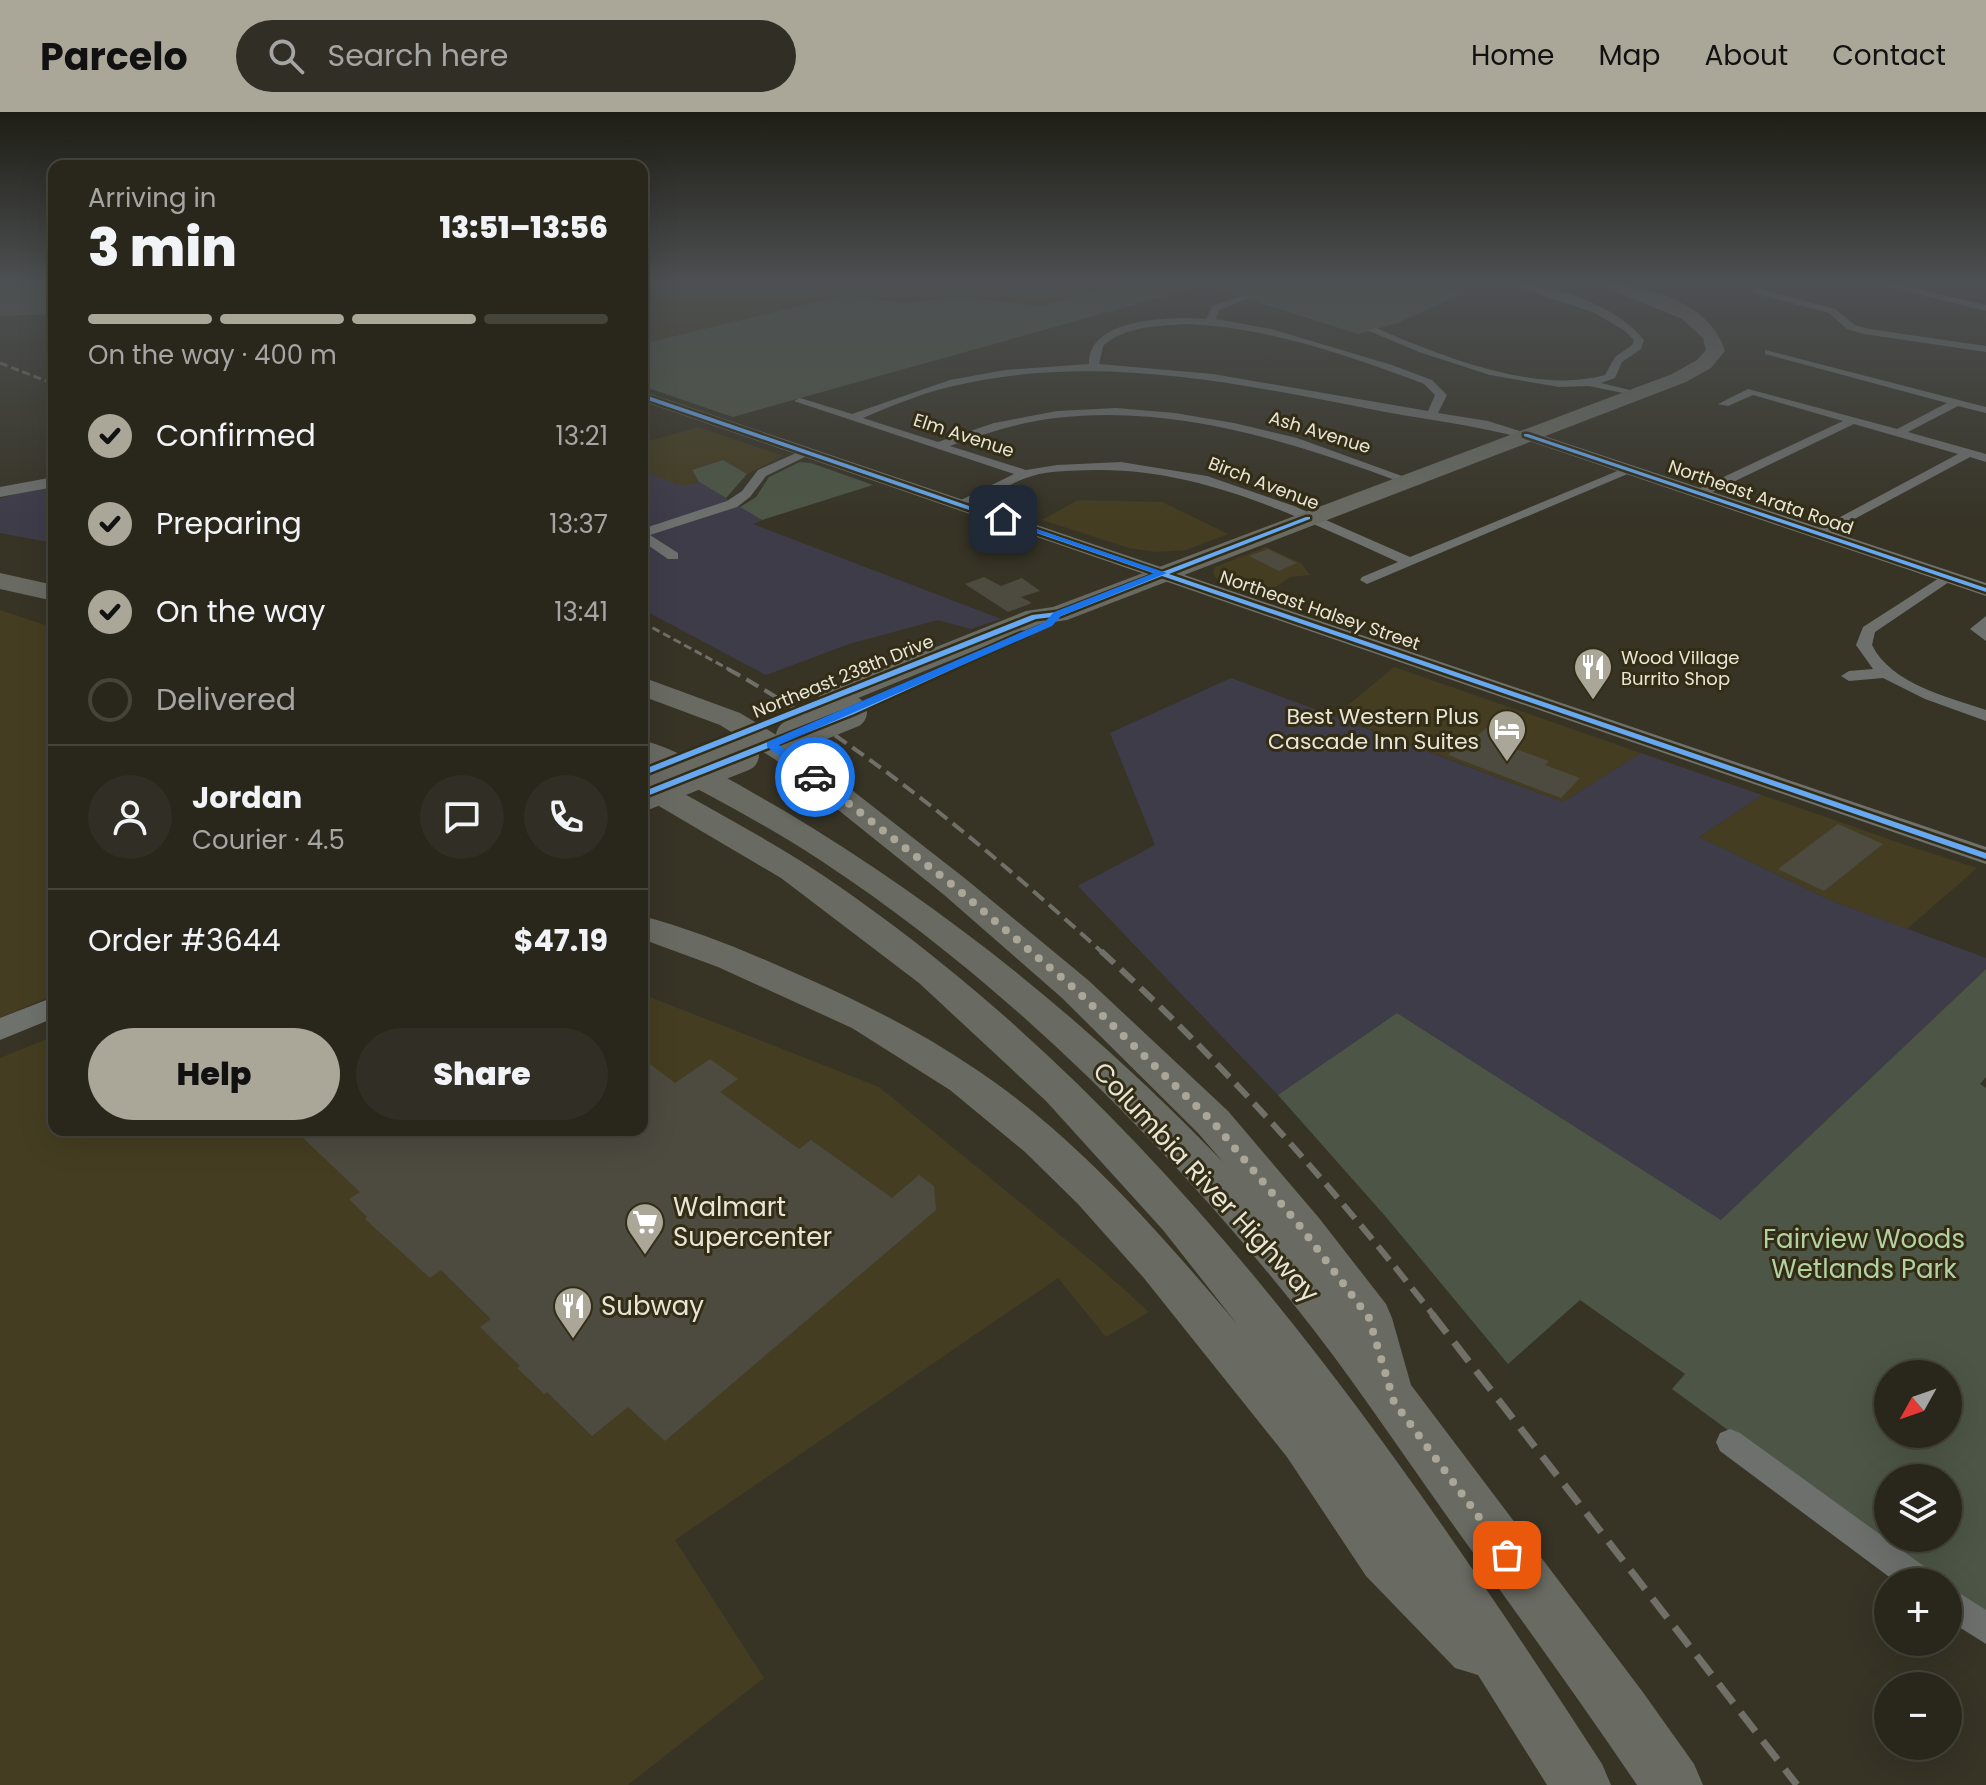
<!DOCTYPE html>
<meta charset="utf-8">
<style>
body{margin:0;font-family:Poppins,sans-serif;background:#312f25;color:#f1f3f6;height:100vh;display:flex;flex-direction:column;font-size:30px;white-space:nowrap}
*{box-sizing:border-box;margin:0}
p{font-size:26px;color:#a5a5a3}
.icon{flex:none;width:44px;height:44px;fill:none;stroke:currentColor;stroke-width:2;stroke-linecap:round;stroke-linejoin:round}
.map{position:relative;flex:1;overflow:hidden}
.drawer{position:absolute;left:48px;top:48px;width:600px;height:976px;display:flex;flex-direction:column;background:#29271c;border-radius:16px;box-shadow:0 8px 32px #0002,0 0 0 2px #45443b}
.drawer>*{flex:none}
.needle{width:52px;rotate:230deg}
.tools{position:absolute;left:1874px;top:1248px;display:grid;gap:16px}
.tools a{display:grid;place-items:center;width:88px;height:88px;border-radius:50%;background:#29271c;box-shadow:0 8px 32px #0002,0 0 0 2px #45443b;font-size:40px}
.pin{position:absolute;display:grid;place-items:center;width:68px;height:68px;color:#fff;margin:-34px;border-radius:16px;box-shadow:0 4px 12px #0006}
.courier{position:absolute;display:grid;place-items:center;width:80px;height:80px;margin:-40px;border:6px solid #1a73e8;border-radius:50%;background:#fff;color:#222;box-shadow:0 2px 10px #0007}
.overview em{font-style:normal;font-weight:800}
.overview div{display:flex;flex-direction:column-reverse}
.overview{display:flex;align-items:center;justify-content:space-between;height:136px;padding:0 40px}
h1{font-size:52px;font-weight:800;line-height:60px}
.bar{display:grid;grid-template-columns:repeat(4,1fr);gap:12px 8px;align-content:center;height:96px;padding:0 40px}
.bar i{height:10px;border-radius:6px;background:#45443b}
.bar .selected{background:#aaa799}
.bar p{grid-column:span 4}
.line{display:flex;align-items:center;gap:20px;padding:0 40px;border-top:2px solid #45443b}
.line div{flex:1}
.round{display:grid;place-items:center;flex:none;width:84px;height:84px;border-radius:42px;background:#312f25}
ol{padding:0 40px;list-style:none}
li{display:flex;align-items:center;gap:24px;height:88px}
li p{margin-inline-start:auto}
li .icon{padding:8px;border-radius:50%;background:#aaa799;color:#111;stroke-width:4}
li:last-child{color:#a5a5a3}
li i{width:44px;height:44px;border:4px solid #45443b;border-radius:50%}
.primary-button{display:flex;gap:16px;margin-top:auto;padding:16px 40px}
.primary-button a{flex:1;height:92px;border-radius:48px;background:#aaa799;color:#111;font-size:32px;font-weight:800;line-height:92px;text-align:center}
.primary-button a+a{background:#312f25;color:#f1f3f6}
header{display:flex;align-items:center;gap:48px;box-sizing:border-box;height:112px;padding:0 40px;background:#aaa799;color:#111}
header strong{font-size:38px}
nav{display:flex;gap:44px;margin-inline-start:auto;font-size:28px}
.search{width:560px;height:72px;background:#312f25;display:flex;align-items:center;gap:20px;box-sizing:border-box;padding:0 28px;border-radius:44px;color:#a5a5a3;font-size:30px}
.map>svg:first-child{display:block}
</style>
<header>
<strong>Parcelo</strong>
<div class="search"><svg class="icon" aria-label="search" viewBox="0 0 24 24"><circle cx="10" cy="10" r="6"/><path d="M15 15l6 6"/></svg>Search here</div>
<nav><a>Home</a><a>Map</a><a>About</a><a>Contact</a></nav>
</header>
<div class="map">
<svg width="1986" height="1673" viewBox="0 0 1986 1673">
<rect width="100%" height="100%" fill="#373426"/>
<path fill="#443d21" d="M642 172H1122L1041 194 960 185 903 191 844 183 642 232Z
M698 315 783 344 747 362 723 348 692 358 699 370 683 375 642 359V331Z
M1078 388 1162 390 1228 422 1186 438 1156 440 1129 436 1042 408Z
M1266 435 1301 451 1310 463 1290 465 1261 485 1216 466 1213 461 1215 455Z
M0 498 54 516V883L0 906Z
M1394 555 1641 641 1563 690 1335 604Z
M1762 683 1903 732 1977 756 1907 817 1832 789 1699 725Z
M642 882 879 975 1099 1155 1149 1200 1106 1225 1058 1166 675 1428 764 1566 628 1673H0V946L54 924V1018H642Z"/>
<path fill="#3e3c49" d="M642 359 683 374 699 370 762 408 753 412 1001 507 970 517 938 508 849 532 766 563 642 497Z
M54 373V431L0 421V386Z
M1231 566 1563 690 1641 641 1762 683 1699 725 1832 789 1986 846V857L1721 1108 1397 901 1278 983 1078 774 1155 733 1110 621Z"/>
<path fill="#4d5646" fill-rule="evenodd" d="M0 172H54V202L0 204Z
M1122 172H1420L1463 181 1398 211 1358 222 1204 173 733 305 642 274V232L844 183 903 191 960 185 1041 194Z
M723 348 747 362 726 386 699 370 692 358Z
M800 350 811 351 873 373 762 408 740 395 756 385 769 365Z
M1986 857V965L1980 972 1986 976V1508L1948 1480V1470H1935L1672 1277 1685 1262 1580 1188 1508 1252 1386 1105 1278 983 1397 901 1721 1108ZM1888 1262H1948V1322H1888ZM1888 1366H1948V1426H1888Z"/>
<path fill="#4d4b40" d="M1268 437 1297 451 1279 459 1249 444Z
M984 465 1001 474 1022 466 1040 479 1021 485 1032 491 1008 500 965 472Z
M1489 614 1505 620 1494 629 1549 649 1545 653 1580 666 1561 686 1448 643 1472 621 1478 623Z
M1838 712 1883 732 1824 779 1778 757Z
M642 946 675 971 710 947 738 967 720 980 799 1037 811 1028 892 1086 919 1063 934 1074 936 1098 665 1329 628 1295 592 1324 547 1280 544 1282 532 1270 517 1256 520 1254 480 1215 491 1207 441 1158 430 1166 365 1107 367 1105 349 1087 360 1080 304 1027 319 1018H642Z"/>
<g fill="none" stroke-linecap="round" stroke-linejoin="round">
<path fill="#6d706d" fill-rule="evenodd" d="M1508 172C1553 172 1615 192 1644 228L1641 237 1622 250 1615 266 1601 271 1638 280V284L1589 274 1559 275 1490 263 1419 240 1367 218 1376 216C1439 243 1536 283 1605 263L1615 245 1632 233 1634 228 1625 219 1595 201Z
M1878 172H1896L1986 193V199Z
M1756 176 1835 197 1855 213 1869 217 1986 234V240L1864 222 1847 217 1829 201 1753 181Z
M1241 184 1249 186 1219 198 1216 207 1271 217 1392 253 1432 268 1447 283 1438 301 1488 309 1532 323 1526 327C1472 312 1419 307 1365 296 1227 269 1088 241 949 275 920 282 891 294 863 306L938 330 994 311 1057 299 1116 296 1175 301 1234 311 1297 326 1413 368 1403 371C1293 330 1175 292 1056 306 1019 310 985 322 950 334L1026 358 1057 353 1121 350 1207 364 1294 394 1410 445 1627 355 1637 358 1367 472 1360 468 1362 465 1398 450C1300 406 1203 356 1093 358 1073 359 1051 358 1032 364 1009 371 988 385 967 396H957V390L1014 362 794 289 800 286 852 302 950 268 1005 258 1089 252C1088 205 1173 205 1206 207L1212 194ZM1186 212C1264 215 1342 241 1414 268L1424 272 1435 283 1428 299 1213 262 1099 252 1103 234C1124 214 1159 214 1186 212Z
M1765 238 1986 295V301L1958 294 1908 320 1986 342V350L1970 345 1819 426 1814 425V419L1958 342 1854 312 1704 384H1696V378L1843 309 1753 283 1728 294 1718 292 1748 277 1897 317 1947 291 1765 242Z
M805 337 815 340 766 364 750 385 737 395 650 423 678 441V447H668L642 429V417L727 389 742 379 758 358Z
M1947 461 1954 465 1952 468 1875 520 1872 533C1891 572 1948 585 1986 598V609L1925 587 1883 566 1849 569 1841 564 1849 559 1873 557 1856 533 1863 515Z
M1986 504V529L1970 517Z
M1730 1317 1740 1321 1932 1460 1936 1470H1896L1720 1339 1716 1330 1720 1321Z
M1948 1474 1986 1498V1532L1948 1508Z"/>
<path fill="#6e716c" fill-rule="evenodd" d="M642 279 1986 735V752L642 289Z
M1526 318 1986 471V484L1520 326 1518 323 1520 320Z
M54 365V375L0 385V375Z
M54 885V906L0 928V906Z"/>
<path fill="#696b63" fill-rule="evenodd" d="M1597 172C1643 172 1711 189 1725 239L1711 256 1686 270 1067 508 1040 512 841 593 831 596 821 593 817 587 821 581 1026 499 1053 495 1672 262 1697 248 1706 238 1703 226 1682 207Z
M0 461 54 473V489L0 477Z
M642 565 740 601 798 636 967 768 1088 868 1228 999 1319 1106 1386 1192 1392 1206 1411 1273 1642 1579 1694 1652 1703 1673H1637C1575 1581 1509 1491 1444 1400 1395 1331 1348 1260 1295 1194 1159 1024 1002 868 820 748 763 711 703 679 642 649V628C682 638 746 677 783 698 946 795 1092 914 1223 1050L1198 1021 1062 886 943 782 776 648 720 613 642 584Z
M642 662 653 664C703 693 755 720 804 751 852 782 901 818 945 854 1215 1072 1414 1363 1602 1652L1611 1673H1547L1478 1563 1455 1556 1366 1464 1287 1345 1143 1165 1078 1092 1025 1040 950 978 852 916 718 855 642 827V804C695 818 746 839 795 861 859 889 920 919 977 958 1078 1026 1159 1120 1237 1212L1163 1118 1046 989 919 871 781 766 642 684Z"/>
<path stroke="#707069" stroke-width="3" stroke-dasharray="8 4" stroke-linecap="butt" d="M0 251 54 272
M642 510 732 559"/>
<path stroke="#707069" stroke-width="4" stroke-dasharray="14 7" stroke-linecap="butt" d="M728 557C865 633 987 736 1103 841"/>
<path stroke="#707069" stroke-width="6" stroke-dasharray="18 9" stroke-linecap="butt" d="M1101 839C1222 949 1333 1075 1434 1204"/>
<path stroke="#707069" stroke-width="7" stroke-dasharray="24 12" stroke-linecap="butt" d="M1432 1202 1797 1673"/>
<path stroke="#696b63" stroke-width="32" d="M792 624 851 600
M642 683 743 643"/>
<defs>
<path id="cycleway" d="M642 282 1162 460 1306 405H1310V407L1169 462 1986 741V747L1162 464 1061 504 1036 507 642 664V658L1032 503 1057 500 1156 462 642 286Z
M1524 322H1528L1986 476V480L1524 324Z
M1021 521H1027L1028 523 854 602 642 686V680L848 598Z"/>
</defs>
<use href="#cycleway" stroke="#332d16" stroke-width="5"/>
<use href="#cycleway" fill="#66a8f1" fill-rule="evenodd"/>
</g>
<linearGradient id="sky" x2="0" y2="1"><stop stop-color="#1e1d15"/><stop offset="0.42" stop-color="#4d5052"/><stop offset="1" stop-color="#4d5052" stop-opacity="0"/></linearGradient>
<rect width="1986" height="407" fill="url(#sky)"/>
<path fill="#1a73e8" d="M1000 405 1167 461 1061 504 1052 514 779 633 819 662V667H811L767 635V630L1045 510 1054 500 1154 461 1000 408Z"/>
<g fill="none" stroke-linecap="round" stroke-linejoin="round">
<path stroke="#aaa799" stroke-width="8" stroke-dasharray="0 14.4" d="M815 665 955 775 1075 877 1213 1010 1303 1118 1369 1206 1394 1290 1507 1443"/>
</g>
<defs>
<symbol id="restaurant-pin" viewBox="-11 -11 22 30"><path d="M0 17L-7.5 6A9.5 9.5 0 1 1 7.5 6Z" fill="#aaa799" stroke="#332d16"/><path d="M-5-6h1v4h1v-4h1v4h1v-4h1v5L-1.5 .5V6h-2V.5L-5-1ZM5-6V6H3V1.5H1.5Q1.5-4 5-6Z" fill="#fff"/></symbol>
<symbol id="hotel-pin" viewBox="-11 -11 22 30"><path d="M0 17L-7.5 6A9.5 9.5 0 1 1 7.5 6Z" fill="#aaa799" stroke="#332d16"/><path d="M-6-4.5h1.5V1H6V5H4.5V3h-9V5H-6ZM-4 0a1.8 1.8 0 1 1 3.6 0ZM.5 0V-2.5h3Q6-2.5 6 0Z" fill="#fff"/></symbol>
<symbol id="supermarket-pin" viewBox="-11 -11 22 30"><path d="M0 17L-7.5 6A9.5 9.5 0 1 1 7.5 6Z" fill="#aaa799" stroke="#332d16"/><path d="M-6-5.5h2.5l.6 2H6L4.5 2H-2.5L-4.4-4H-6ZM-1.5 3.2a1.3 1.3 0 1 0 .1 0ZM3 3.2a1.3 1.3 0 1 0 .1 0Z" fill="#fff"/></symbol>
</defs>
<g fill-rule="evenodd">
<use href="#restaurant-pin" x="1571" y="533" width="44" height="60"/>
<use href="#hotel-pin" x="1485" y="595" width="44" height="60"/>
<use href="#supermarket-pin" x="623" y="1088" width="44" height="60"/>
<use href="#restaurant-pin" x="551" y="1172" width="44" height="60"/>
</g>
<g text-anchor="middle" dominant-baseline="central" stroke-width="6" stroke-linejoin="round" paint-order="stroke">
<g font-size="18" fill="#e8e5d7" stroke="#332d16">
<text transform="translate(1320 320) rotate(17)">Ash Avenue</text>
<text transform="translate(964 323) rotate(18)">Elm Avenue</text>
<text transform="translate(1264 371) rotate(21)">Birch Avenue</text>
<text transform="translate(1761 385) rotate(19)">Northeast Arata Road</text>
<text transform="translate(1320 498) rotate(19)">Northeast Halsey Street</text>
<text transform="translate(843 564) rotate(-22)">Northeast 238th Drive</text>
</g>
<g font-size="18" fill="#e8e5d7" stroke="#332d16" text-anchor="start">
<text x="1621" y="545">Wood Village<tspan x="1621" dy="21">Burrito Shop</tspan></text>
</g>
<g font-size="22" fill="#e8e5d7" stroke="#332d16" text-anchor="end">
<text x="1479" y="604">Best Western Plus<tspan x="1479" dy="25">Cascade Inn Suites</tspan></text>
</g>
<g font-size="26" fill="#e8e5d7" stroke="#332d16">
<text transform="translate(1206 1070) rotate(47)">Columbia River Highway</text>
</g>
<g font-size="26" fill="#e8e5d7" stroke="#332d16" text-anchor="start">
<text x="673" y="1095">Walmart<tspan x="673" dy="30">Supercenter</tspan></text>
<text x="601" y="1194">Subway</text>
</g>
<g font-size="26" fill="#b2d0a2" stroke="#332d16">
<text x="1864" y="1127">Fairview Woods<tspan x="1864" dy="30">Wetlands Park</tspan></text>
</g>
</g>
</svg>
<div class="tools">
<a><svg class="needle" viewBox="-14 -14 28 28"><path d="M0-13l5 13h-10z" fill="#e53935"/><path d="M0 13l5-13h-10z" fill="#a5a5a3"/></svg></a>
<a><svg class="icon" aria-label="layers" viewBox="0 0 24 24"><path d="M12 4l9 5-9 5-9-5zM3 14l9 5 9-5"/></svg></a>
<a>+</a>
<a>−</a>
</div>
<div class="pin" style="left:1507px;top:1443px;background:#ea580c"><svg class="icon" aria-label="bag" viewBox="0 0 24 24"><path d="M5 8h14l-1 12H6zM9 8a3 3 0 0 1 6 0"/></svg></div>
<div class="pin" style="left:1003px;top:407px;background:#1f2937"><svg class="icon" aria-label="home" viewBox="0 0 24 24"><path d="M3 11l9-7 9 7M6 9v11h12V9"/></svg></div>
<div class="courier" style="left:815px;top:665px"><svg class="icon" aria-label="car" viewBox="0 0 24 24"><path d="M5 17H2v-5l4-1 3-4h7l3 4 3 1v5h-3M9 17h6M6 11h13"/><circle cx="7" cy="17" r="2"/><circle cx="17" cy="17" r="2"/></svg></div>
<section class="drawer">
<div class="overview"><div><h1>3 min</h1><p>Arriving in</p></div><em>13:51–13:56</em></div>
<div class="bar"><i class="selected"></i><i class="selected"></i><i class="selected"></i><i></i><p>On the way · 400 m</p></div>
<ol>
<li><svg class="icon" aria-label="check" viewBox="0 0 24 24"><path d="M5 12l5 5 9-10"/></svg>Confirmed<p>13:21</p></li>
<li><svg class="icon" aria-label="check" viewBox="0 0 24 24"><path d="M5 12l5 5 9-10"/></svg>Preparing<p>13:37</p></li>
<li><svg class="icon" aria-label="check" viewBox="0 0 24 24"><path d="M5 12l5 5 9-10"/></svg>On the way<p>13:41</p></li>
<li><i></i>Delivered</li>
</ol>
<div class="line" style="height:144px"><a class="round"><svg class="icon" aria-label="person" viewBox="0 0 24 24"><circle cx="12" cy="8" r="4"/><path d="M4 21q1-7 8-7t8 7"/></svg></a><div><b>Jordan</b><p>Courier · 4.5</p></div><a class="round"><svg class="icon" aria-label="chat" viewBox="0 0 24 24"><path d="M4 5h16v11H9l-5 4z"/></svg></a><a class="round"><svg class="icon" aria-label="phone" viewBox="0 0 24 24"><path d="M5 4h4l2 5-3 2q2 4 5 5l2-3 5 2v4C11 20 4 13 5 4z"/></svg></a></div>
<div class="line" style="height:104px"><div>Order #3644</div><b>$47.19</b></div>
<div class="primary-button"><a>Help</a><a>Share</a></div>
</section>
</div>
